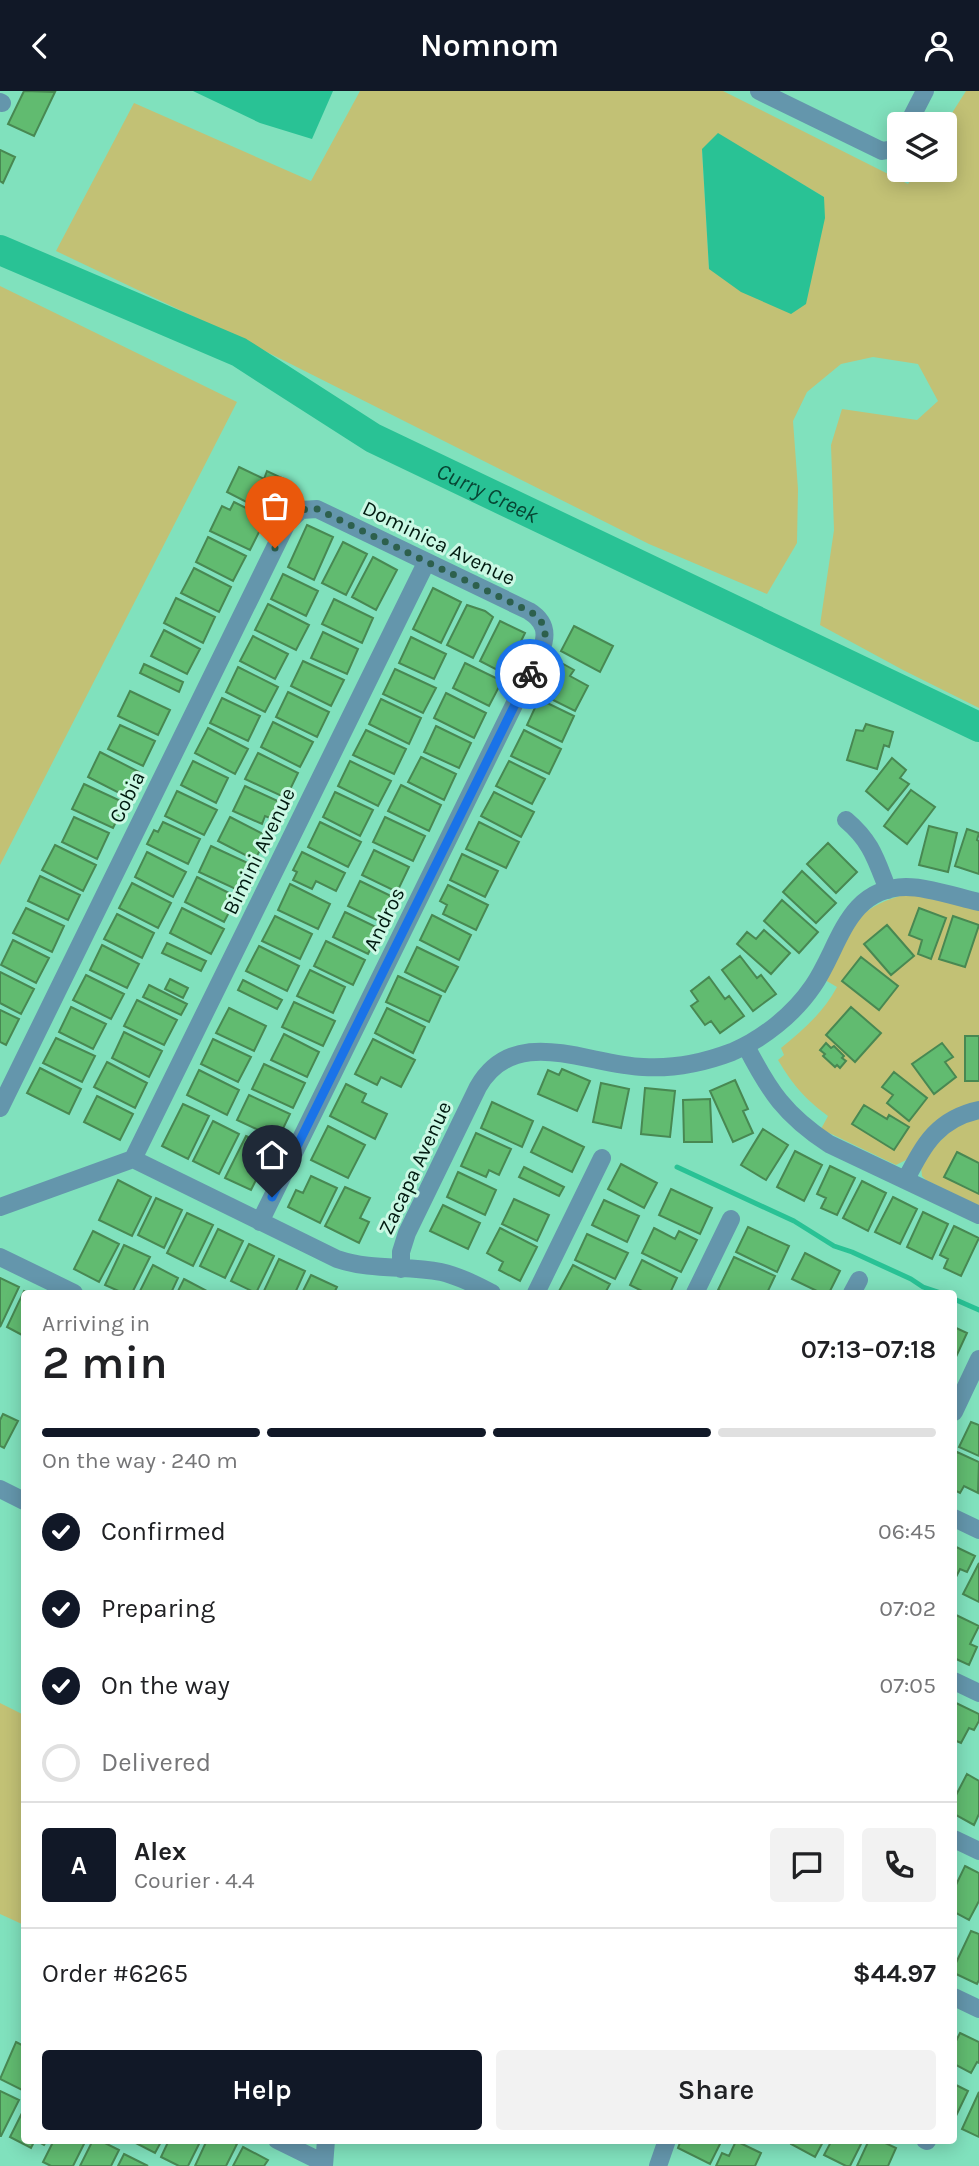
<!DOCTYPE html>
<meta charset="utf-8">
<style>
body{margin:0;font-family:Karla,sans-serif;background:#f2f2f2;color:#202124;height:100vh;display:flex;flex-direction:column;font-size:26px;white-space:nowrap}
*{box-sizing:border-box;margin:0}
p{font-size:23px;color:#757577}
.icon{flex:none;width:38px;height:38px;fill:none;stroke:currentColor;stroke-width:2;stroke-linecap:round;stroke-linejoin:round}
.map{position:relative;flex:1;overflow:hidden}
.side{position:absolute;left:21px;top:1199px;width:936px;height:854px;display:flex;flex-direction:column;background:#fff;border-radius:7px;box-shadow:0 4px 18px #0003}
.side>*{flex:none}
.buttons{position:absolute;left:887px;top:21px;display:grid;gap:14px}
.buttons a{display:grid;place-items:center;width:70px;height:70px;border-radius:7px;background:#fff;box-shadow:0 4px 18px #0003;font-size:35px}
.pin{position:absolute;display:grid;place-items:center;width:60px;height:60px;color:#fff;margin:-72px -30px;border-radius:50% 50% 50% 0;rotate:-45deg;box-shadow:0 0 7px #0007}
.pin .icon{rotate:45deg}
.courier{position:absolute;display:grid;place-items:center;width:70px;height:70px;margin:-35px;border:5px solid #1a73e8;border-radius:50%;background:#fff;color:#222;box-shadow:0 2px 9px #0007}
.head em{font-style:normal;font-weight:600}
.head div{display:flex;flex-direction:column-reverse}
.head{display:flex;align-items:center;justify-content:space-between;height:119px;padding:0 21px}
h1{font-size:46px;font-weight:600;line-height:52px}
.bar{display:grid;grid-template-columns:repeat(4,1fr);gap:10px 7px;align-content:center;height:84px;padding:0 21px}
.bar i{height:9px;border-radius:5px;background:#e0e0e0}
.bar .selected{background:#111827}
.bar p{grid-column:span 4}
.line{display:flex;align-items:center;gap:18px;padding:0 21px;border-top:2px solid #e0e0e0}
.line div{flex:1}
.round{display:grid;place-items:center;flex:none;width:74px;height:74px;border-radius:7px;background:#f2f2f2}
ol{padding:0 21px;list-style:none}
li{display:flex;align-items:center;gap:21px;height:77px}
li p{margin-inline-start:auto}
li .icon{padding:7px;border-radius:50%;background:#111827;color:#fff;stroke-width:4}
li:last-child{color:#757577}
li i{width:38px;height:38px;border:4px solid #e0e0e0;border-radius:50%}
.primary-button{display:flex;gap:14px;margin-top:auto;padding:14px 21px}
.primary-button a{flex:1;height:80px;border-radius:7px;background:#111827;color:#fff;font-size:28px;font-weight:600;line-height:80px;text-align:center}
.primary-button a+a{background:#f2f2f2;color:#202124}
header{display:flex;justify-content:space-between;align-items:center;height:91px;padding:0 21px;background:#111827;color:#fff;font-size:32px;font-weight:600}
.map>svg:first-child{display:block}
</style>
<header><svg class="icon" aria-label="back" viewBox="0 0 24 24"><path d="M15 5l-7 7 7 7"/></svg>Nomnom<svg class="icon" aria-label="person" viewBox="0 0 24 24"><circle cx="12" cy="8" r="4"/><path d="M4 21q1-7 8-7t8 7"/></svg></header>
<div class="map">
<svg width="979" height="2075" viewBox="0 0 979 2075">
<rect width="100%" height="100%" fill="#80e1bd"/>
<path fill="#c2c175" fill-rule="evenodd" d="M360 0H723L908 93 917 79H945V33L966 0H979V617L903 579 820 534 834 439 831 354 842 318 917 329 938 310 918 273 873 266 841 273 807 301 793 330 798 398 797 452 767 503 649 453 247 251 56 160 134 12 311 90ZM702 59 780 80 824 106 709 178Z
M0 195 237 311 0 774Z
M908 803 979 818V1011L906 1069 896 1074 821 1038 828 1025C805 1008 793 994 778 969L784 964 781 957C802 940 824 921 837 896L825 889C848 842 852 816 908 803Z
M979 1026V1115L926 1089 922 1085 921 1075 926 1064 952 1038Z
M0 1612 24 1624V1834L0 1823Z"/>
<path fill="#29c295" d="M193 0H333L312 48 260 32Z
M718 42 824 106 825 127 806 213 791 223 741 201 709 178 702 58Z"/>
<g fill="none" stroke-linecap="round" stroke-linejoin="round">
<path stroke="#29c295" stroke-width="5" d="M677 1076 794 1130 834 1155 852 1161 911 1188 923 1196 941 1202
M954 1208 979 1219"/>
<path stroke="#29c295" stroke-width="30" id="s1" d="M0 159 239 261 373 347 979 636"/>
</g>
<path fill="#61bb70" stroke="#488852" stroke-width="2" d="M24 0 55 1 34 45 8 33Z
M0 59 15 66 3 92 0 90Z
M239 376 264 388 267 380 284 388 268 422 227 401Z
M234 411 266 427 250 459 210 440 222 415 230 419Z
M307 434 333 446 314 489 288 476Z
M208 446 246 465 233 490 196 471Z
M343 451 367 463 346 504 322 492Z
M373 466 397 479 376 519 352 506Z
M194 477 231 496 219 521 181 502Z
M283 483 318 500 306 525 271 508Z
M433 497 461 511 441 552 413 538Z
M176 507 215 526 203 552 164 532Z
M334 508 373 527 362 552 322 533Z
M268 513 309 534 296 559 255 539Z
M467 514 485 520 493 526 473 567 447 554Z
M500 530 525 542 505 583 480 570Z
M574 535 613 555 600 581 561 560Z
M164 539 200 558 187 583 151 565Z
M323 541 358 558 347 583 311 567Z
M253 545 288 563 275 588 240 570Z
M411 546 446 563 434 588 399 572Z
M303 570 344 589 331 615 291 595Z
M558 570 574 579 570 585 588 595 575 620 541 603Z
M465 572 502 590 489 615 453 597Z
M144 573 183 591 179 601 140 582Z
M238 576 278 596 265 621 226 601Z
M395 578 436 597 423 622 383 603Z
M130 600 170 619 158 644 118 625Z
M288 601 329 621 317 646 276 626Z
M446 602 486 622 474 647 434 627Z
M222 607 260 625 248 650 210 632Z
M381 608 421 627 409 653 369 633Z
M539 608 574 625 562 651 527 634Z
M273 631 313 651 300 676 261 656Z
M866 633 893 641 889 656 884 654 877 678 847 669 856 639 863 640Z
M120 634 155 650 143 675 108 658Z
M436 635 471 652 459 677 424 661Z
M208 637 248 658 235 683 195 662Z
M366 639 406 658 394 683 353 664Z
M524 639 561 658 549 683 511 665Z
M100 661 139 681 127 706 88 686Z
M258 662 298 682 286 707 245 688Z
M421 666 456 683 444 709 408 691Z
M892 667 906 679 900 687 909 693 888 719 866 700Z
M193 670 228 687 216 712 181 694Z
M350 670 391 690 378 715 338 695Z
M509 670 545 688 532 713 496 695Z
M84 693 125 712 113 737 72 718Z
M401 694 441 714 429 740 388 720Z
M245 695 282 712 275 729 265 725 262 733 233 720Z
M911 699 935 716 907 753 884 735Z
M177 700 217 719 204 744 165 725Z
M335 701 373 719 360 745 323 726Z
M494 701 534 721 521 746 481 725Z
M74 726 109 742 97 768 62 751Z
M230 726 267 745 255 769 218 750Z
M385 726 425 745 413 770 373 751Z
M163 731 200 748 188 773 147 753 154 739 158 741Z
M320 731 361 751 348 776 308 756Z
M479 731 519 751 506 777 466 758Z
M929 735 957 742 948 781 919 774Z
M967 738 979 742 977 749 979 750V783L955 775Z
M828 752 857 781 836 802 807 773Z
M55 754 96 774 83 800 42 779Z
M211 755 252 774 240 800 199 781Z
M374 759 409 776 397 801 362 784Z
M147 761 186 781 173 806 135 786Z
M302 761 345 782 336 800 316 790 312 798 293 789 297 781 293 779Z
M462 763 498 780 485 806 450 789Z
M802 780 836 812 816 832 783 801Z
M40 785 80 804 68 829 28 810Z
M197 786 237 806 224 831 185 811Z
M360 790 395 807 383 832 348 815Z
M132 792 171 812 158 837 119 817Z
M290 793 330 813 318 838 278 819Z
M448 794 488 814 476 839 443 823 447 814 440 810Z
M782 809 818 841 799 862 764 830Z
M26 817 64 835 52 861 13 842Z
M182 817 224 838 211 863 170 842Z
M919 817 946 827 931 868 918 863 922 849 909 844Z
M345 821 380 838 368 863 333 846Z
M117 823 154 842 142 867 104 848Z
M432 824 471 844 459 869 420 849Z
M275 825 312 843 300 868 262 850Z
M953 825 979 834 965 876 939 868Z
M887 834 914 865 891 884 864 853Z
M764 839 790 862 771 883 737 853 747 841 756 848Z
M13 849 49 867 36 892 1 874Z
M326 850 365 869 353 894 314 875Z
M167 852 206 870 201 880 162 862Z
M102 854 139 873 127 897 90 879Z
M259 855 299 875 287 900 246 880Z
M417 856 458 876 445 901 405 881Z
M740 865 757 887 761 884 776 903 753 920 722 879Z
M861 866 898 895 879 919 842 890Z
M310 879 345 896 333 922 297 905Z
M0 881 34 898 21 923 0 912Z
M86 884 124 903 111 928 73 909Z
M398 885 441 905 429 931 386 911Z
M709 886 725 908 729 905 744 925 720 942 711 930 705 934 691 915 698 910 691 900Z
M170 888 188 897 183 907 165 898Z
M243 889 282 909 277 918 238 899Z
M149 894 187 913 181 924 143 906Z
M137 909 177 929 164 954 124 935Z
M294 911 335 930 323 955 282 936Z
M71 916 106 933 93 958 59 941Z
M851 916 881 942 855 971 826 944Z
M229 917 266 935 254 960 216 942Z
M387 917 425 936 413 962 375 942Z
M0 919 19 928 6 954 0 951Z
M124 941 162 960 149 986 112 967Z
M284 943 319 961 307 986 271 969Z
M965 945H979V990H965Z
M56 947 95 965 82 991 43 972Z
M213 948 251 966 238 991 201 973Z
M373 948 415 969 401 996 381 986 377 994 355 983Z
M826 952 831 957 834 955 844 965 842 967 846 970 840 977 837 974 835 976 823 965 825 963 820 959Z
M942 952 953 966 945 971 956 986 934 1003 912 973Z
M107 971 147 992 135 1017 94 996Z
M264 973 305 992 293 1017 252 998Z
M40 977 81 998 69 1023 27 1002Z
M562 978 590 990 577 1020 538 1003 548 979 559 984Z
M199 979 239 999 227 1024 187 1004Z
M894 981 927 1007 909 1030 887 1012 893 1004 882 996Z
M735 989 748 1018 743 1020 753 1042 733 1051 710 1000Z
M601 992 629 998 621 1037 593 1031Z
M346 993 366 1003 362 1011 387 1023 375 1048 330 1025Z
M645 997 675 1000 670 1046 641 1043Z
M249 1004 290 1023 278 1048 237 1029Z
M97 1005 133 1023 120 1049 84 1031Z
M710 1008 712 1051H684L683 1009Z
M492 1011 533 1030 522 1056 481 1037Z
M183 1013 209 1025 188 1068 162 1055Z
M864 1014 887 1028 889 1024 909 1036 894 1059 852 1033Z
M213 1030 239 1043 219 1083 193 1070Z
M328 1035 365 1054 348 1087 311 1069Z
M543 1036 584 1056 572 1081 531 1061Z
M763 1038 788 1054 766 1089 741 1074Z
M476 1042 511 1058 499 1084 489 1079 486 1086 461 1075Z
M246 1045 272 1057 251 1099 225 1087Z
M795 1060 822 1074 804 1110 777 1096Z
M957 1061 979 1072V1103L944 1086Z
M621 1073 657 1092 644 1117 608 1098Z
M830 1075 855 1087 837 1124 821 1117 826 1107 817 1103Z
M524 1076 564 1096 559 1105 519 1086Z
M458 1081 496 1099 485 1124 447 1106Z
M311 1085 337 1097 320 1132 288 1116 296 1099 303 1102Z
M118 1089 151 1106 132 1145 99 1129Z
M862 1090 886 1102 868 1140 843 1127Z
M345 1096 370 1107 360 1127 369 1131 359 1152 325 1135Z
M671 1098 712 1117 700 1143 659 1124Z
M893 1106 917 1118 900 1153 875 1141Z
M156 1107 182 1119 164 1157 138 1144Z
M514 1108 549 1124 537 1150 502 1133Z
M604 1109 639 1125 627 1151 592 1134Z
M443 1114 480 1132 468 1158 430 1140Z
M923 1121 948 1133 932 1168 907 1156Z
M187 1122 213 1134 193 1175 167 1162Z
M954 1135 979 1147 961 1185 944 1177 948 1168 940 1164Z
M748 1136 789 1155 777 1181 736 1161Z
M500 1137 537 1156 520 1190 499 1179 503 1171 487 1162Z
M654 1137 675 1148 679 1140 697 1149 681 1181 642 1162Z
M218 1138 243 1150 225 1187 200 1175Z
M93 1140 119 1153 99 1191 74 1178Z
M587 1143 628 1162 615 1188 575 1169Z
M249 1153 274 1165 256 1202 231 1190Z
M124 1154 150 1166 132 1202H123L105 1194Z
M805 1162 840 1180 829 1202H821L792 1188Z
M734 1166 775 1185 767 1202H726L718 1199Z
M279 1168 305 1180 295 1202H263Z
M642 1169 677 1187 670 1202H646L630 1194Z
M153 1174 178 1187 171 1202H139Z
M573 1174 610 1193 605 1202H558Z
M311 1184 337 1196 334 1202H302Z
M0 1187 19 1196 0 1236Z
M184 1188 209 1201V1202H177Z
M24 1200 28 1202H24V1245L7 1236Z
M954 1236 967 1242 955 1268 954 1267Z
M3 1323 18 1330 4 1357 0 1355V1329Z
M971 1331 979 1334V1365L959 1356Z
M957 1361 979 1371 978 1402 964 1395 960 1402 954 1399V1367Z
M954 1455 975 1465 967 1481 960 1478 954 1490Z
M979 1472V1511L963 1503Z
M954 1523 979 1535 970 1553 977 1556 969 1574 954 1567Z
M954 1611 979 1623V1630L974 1639 969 1637 961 1652 954 1649Z
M967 1683 979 1690V1723L974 1734 954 1723V1708Z
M965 1775 979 1782V1810L969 1829 954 1821V1798Z
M971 1840 979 1843V1889L977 1893 954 1882V1876Z
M960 1942 979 1951V1972L977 1971 971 1982 954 1973V1954Z
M16 1951 24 1955V2000L0 1988Z
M954 1993 968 2000 954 2029Z
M0 2000 19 2009 1 2045H0Z
M979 2001V2046L962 2038Z
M24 2018V2049H47L44 2054 35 2049 31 2057 10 2046Z
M54 2049H86L73 2075H51L43 2071Z
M93 2049H99L119 2059 111 2075H80Z
M130 2049H162L155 2062Z
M169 2049H201L188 2075H179L161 2066Z
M207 2049H229L237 2053 226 2075H195Z
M681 2049H722L710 2073 678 2057Z
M792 2049H824L815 2066 791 2053Z
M832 2049H863L850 2075H846L824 2064Z
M869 2049H879L896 2057 888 2075H857Z
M736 2050 761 2062 755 2075H716L722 2062 729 2065Z
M243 2056 268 2069 264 2075H233Z
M124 2063 148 2075H118Z"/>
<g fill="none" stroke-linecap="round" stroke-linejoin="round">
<path stroke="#6496ac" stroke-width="18" d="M759 0 882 60 893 58 900 50
M0 11 2 12
M908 33 925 0
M846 729C872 751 876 769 888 799
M746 955C769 1000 785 1024 829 1053L979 1124
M0 1017 287 432 301 419 317 418 529 520C545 530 548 542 541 559L260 1131
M133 1068 426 472
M906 1088C924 1054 937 1028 979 1019
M0 1116 133 1068 337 1168C373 1180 406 1174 441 1181 459 1185 476 1194 492 1202
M0 1166 74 1202
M401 1178V1161L407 1142 478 996C515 932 587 974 643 976 674 978 703 972 732 961 763 948 794 923 813 895 840 856 846 797 906 796 928 796 957 806 979 811
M536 1202 602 1067
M695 1202 731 1128
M852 1202 859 1189
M954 1321 979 1268
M0 1398 24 1410
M954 1427 979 1439
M954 1590 979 1602
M954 1748 979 1760
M954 1906 979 1918
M277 2049 324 2072
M925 2049 927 2050
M324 2075 326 2049
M658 2075 667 2049"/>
</g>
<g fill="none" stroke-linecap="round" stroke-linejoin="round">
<path stroke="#2d604d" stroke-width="7" stroke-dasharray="0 12.6" d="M275 457C285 436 290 415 317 418L529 520C558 537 541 560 530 583"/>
<path stroke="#1a73e8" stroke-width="9" d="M272 1106 530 583"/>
</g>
<g text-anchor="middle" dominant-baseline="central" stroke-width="6" stroke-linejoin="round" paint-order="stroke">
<g font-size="21" fill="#001a10" stroke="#caf8e4">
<text transform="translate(439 452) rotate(26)">Dominica Avenue</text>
<text transform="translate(127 706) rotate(-64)">Cobia</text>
<text transform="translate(259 760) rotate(-64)">Bimini Avenue</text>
<text transform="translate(384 828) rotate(-64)">Andros</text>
<text transform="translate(415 1077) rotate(-65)">Zacapa Avenue</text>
</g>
<g font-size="23" font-style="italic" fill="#074634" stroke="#caf8e4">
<text stroke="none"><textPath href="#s1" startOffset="546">Curry Creek</textPath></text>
</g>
</g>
</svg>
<div class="buttons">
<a><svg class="icon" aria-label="layers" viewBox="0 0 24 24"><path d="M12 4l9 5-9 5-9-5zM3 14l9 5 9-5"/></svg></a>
</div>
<div class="pin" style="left:275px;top:457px;background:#ea580c"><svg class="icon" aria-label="bag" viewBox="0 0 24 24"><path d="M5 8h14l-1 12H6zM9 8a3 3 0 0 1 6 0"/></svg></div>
<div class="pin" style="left:272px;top:1106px;background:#1f2937"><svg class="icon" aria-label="home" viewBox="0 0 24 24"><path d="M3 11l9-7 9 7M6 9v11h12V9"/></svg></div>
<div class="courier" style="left:530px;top:583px"><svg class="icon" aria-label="bike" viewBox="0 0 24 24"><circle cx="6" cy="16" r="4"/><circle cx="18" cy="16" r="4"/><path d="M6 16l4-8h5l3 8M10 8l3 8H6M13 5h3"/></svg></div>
<section class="side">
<div class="head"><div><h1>2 min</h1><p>Arriving in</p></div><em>07:13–07:18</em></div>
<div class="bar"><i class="selected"></i><i class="selected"></i><i class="selected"></i><i></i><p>On the way · 240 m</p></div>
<ol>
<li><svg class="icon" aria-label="check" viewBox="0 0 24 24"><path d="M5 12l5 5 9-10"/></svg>Confirmed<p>06:45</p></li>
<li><svg class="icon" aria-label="check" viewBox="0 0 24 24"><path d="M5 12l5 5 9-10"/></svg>Preparing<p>07:02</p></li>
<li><svg class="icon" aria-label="check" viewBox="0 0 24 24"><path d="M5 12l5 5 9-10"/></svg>On the way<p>07:05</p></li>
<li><i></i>Delivered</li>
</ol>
<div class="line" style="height:126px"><b class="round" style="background:#111827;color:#fff">A</b><div><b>Alex</b><p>Courier · 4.4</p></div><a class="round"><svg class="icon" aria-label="chat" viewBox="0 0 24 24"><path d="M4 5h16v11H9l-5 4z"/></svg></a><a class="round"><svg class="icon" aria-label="phone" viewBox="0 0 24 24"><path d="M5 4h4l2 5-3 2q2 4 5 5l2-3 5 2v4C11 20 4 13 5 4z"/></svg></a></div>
<div class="line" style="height:91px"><div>Order #6265</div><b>$44.97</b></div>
<div class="primary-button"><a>Help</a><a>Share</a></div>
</section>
</div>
